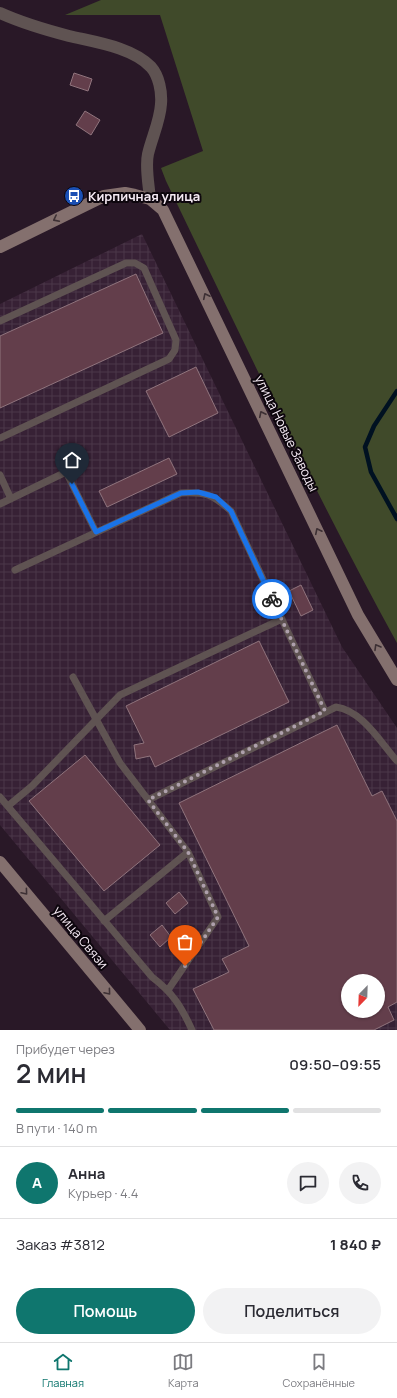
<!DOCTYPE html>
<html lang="ru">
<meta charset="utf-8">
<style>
body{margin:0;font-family:Manrope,sans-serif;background:#f2f2f3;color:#2b2b33;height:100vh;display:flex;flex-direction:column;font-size:15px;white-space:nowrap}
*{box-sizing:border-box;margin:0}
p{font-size:13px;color:#7c7c81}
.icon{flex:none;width:22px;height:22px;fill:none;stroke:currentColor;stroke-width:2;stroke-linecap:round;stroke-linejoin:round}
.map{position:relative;height:1030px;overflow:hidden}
.panel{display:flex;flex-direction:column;background:#fff;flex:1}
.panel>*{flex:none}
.needle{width:26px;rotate:203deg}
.tools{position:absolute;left:341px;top:974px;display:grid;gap:8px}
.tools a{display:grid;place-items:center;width:44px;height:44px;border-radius:50%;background:#fff;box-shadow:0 1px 3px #0004;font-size:20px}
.pin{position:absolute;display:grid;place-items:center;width:34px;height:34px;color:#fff;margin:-41px -17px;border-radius:50% 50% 50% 0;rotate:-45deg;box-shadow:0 0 4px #0007}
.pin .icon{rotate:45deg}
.courier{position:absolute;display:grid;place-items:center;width:40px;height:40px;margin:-20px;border:3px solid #1a73e8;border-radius:50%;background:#fff;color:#222;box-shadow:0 1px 5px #0007}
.headline em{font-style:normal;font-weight:600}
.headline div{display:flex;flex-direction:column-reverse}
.headline{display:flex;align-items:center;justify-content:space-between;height:68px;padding:0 16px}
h1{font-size:26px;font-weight:600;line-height:30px}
.bar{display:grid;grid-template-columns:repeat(4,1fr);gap:6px 4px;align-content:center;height:48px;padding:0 16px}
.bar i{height:5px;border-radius:3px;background:#e1e1e2}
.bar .on{background:#0f766e}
.bar p{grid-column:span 4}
.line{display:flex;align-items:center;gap:10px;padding:0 16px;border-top:1px solid #e1e1e2}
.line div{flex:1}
.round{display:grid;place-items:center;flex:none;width:42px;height:42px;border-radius:21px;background:#f2f2f3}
.button{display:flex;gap:8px;margin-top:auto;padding:8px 16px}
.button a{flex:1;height:46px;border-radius:24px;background:#0f766e;color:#fff;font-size:16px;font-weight:600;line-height:46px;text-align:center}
.button a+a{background:#f2f2f3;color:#2b2b33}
.menu{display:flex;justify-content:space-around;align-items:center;height:56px;border-top:1px solid #e1e1e2;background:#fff;font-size:11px;color:#7c7c81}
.menu a{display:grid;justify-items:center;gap:2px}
.menu .on{color:#0f766e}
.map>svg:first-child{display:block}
</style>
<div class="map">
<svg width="397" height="1030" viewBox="0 0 397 1030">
<defs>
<pattern id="industrial-grid" width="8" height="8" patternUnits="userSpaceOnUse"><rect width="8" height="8" fill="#372135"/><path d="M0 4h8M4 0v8" fill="none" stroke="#4b3749"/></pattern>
</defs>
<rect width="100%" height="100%" fill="#291827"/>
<path fill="url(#industrial-grid)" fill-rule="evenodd" d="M142 234 342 647 397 728V1030H170L0 825V304ZM348 981H378V1011H348Z"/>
<path fill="#404a2a" d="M101 0H397V513L395 514 397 523V643C314 492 241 336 166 181L161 168 203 151 160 15H65Z"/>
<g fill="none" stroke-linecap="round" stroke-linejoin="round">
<path stroke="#001121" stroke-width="4.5" d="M397 391 374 426 365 447 371 472 397 519"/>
</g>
<path fill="#633e4b" stroke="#90747d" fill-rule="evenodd" d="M74 73 92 79 88 91 70 85Z
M85 111 100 120 91 135 76 125Z
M136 274 163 333 0 408V336Z
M196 367 218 413 169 437 146 391Z
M169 458 177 474 107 507 99 491Z
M301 585 313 610 301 616 289 591Z
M259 641 289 702 155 767 150 756 136 759 134 745 144 743 126 706Z
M337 725 372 796 382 791 397 821V1002L388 1007 394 1020 374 1030H214L193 989 229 972 222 959 249 946 179 803ZM348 981H378V1011H348Z
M85 755 160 845 104 891 29 801Z
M179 892 188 903 175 914 166 903Z
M162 925 171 937 160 947 150 935Z"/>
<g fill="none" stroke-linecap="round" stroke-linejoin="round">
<path stroke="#5f5352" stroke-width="7" d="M0 321 126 263H135L144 268 176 340 175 350 169 359 0 438
M0 475 11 499
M0 504 66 472 96 532
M15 570 181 493C206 492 212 494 231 511L325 711
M73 677 120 763 188 852 218 917 168 990
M0 797 152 977C173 993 181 1006 192 1030
M148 800 336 707C363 711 380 742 397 761
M8 806 32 786 120 695 282 619
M104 921 188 852"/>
<path stroke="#5f5352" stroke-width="12" d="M0 13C22 23 46 30 69 36 94 42 132 47 151 67 159 76 162 92 161 104 160 121 152 137 148 154 145 167 149 186 150 199"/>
<path stroke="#84706e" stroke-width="12" d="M0 247 104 196 125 193 135 195 150 199 163 210 358 615 397 680
M0 862 140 1030"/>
</g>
<defs><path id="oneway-chevron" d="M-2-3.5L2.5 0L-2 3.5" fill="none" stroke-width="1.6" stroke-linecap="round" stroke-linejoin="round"/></defs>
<g stroke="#3d3034">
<use href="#oneway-chevron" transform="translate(56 219) rotate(153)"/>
<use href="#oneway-chevron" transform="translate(206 296) rotate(-116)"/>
<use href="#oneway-chevron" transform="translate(262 414) rotate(-116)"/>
<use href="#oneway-chevron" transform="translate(318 531) rotate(-116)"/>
<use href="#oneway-chevron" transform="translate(377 647) rotate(-120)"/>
<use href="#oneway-chevron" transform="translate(25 892) rotate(50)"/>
<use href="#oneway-chevron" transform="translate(108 992) rotate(50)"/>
</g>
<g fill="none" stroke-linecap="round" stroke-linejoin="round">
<path stroke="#aea0ac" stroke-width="4" stroke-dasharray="0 7.2" d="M185 966 218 917 188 852 148 800 325 711 272 599"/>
<path stroke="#1a73e8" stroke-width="5" d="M72 484 96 532 181 493 198 492 216 497 231 511 272 599"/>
</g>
<defs>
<symbol id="bus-disc" viewBox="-11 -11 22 22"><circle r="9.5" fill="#1a4fb4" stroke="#0d060d"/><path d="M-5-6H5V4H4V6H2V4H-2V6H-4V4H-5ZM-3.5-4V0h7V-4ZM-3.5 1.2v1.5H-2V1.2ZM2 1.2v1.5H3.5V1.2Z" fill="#fff"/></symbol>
</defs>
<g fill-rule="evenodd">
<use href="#bus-disc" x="63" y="185" width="22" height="22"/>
</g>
<g text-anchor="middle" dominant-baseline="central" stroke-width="4" stroke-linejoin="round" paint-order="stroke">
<g font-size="13" font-weight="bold" fill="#f5eaf4" stroke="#0d060d" text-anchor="start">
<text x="88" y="196">Кирпичная улица</text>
</g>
<g font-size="13" fill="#f5eaf4" stroke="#0d060d">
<text transform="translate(287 433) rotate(64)">улица Новые Заводы</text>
<text transform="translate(81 937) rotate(50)">улица Связи</text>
</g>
</g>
</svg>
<div class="tools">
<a><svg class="needle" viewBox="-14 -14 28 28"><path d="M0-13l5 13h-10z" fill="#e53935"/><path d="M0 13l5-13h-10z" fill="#7c7c81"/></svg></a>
</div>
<div class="pin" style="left:185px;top:966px;background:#ea580c"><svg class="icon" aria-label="bag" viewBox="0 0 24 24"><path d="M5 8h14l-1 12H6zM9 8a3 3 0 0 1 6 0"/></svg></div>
<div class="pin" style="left:72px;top:484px;background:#1f2937"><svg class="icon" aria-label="home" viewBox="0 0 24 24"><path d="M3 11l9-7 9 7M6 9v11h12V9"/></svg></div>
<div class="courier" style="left:272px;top:599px"><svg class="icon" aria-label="bike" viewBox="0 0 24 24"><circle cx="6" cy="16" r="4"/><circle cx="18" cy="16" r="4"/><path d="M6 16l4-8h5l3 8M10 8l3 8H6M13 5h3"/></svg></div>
</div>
<section class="panel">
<div class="headline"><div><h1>2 мин</h1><p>Прибудет через</p></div><em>09:50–09:55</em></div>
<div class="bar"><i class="on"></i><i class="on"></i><i class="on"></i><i></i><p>В пути · 140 m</p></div>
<div class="line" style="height:72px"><b class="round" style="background:#0f766e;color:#fff">А</b><div><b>Анна</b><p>Курьер · 4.4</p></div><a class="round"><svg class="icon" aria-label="chat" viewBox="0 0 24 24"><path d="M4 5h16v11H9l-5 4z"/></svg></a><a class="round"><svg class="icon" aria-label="phone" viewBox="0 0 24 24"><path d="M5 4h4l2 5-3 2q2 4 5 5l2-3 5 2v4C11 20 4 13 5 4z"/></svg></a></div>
<div class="line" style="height:52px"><div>Заказ #3812</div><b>1 840 ₽</b></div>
<div class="button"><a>Помощь</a><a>Поделиться</a></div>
</section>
<nav class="menu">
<a class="on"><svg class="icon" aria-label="home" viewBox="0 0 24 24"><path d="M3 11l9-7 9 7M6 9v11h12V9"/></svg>Главная</a>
<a><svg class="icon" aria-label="map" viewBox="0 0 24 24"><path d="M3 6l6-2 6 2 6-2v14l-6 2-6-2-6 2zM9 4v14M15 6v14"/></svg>Карта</a>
<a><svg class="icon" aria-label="saved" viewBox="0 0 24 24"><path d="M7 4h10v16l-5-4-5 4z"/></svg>Сохранённые</a>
</nav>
